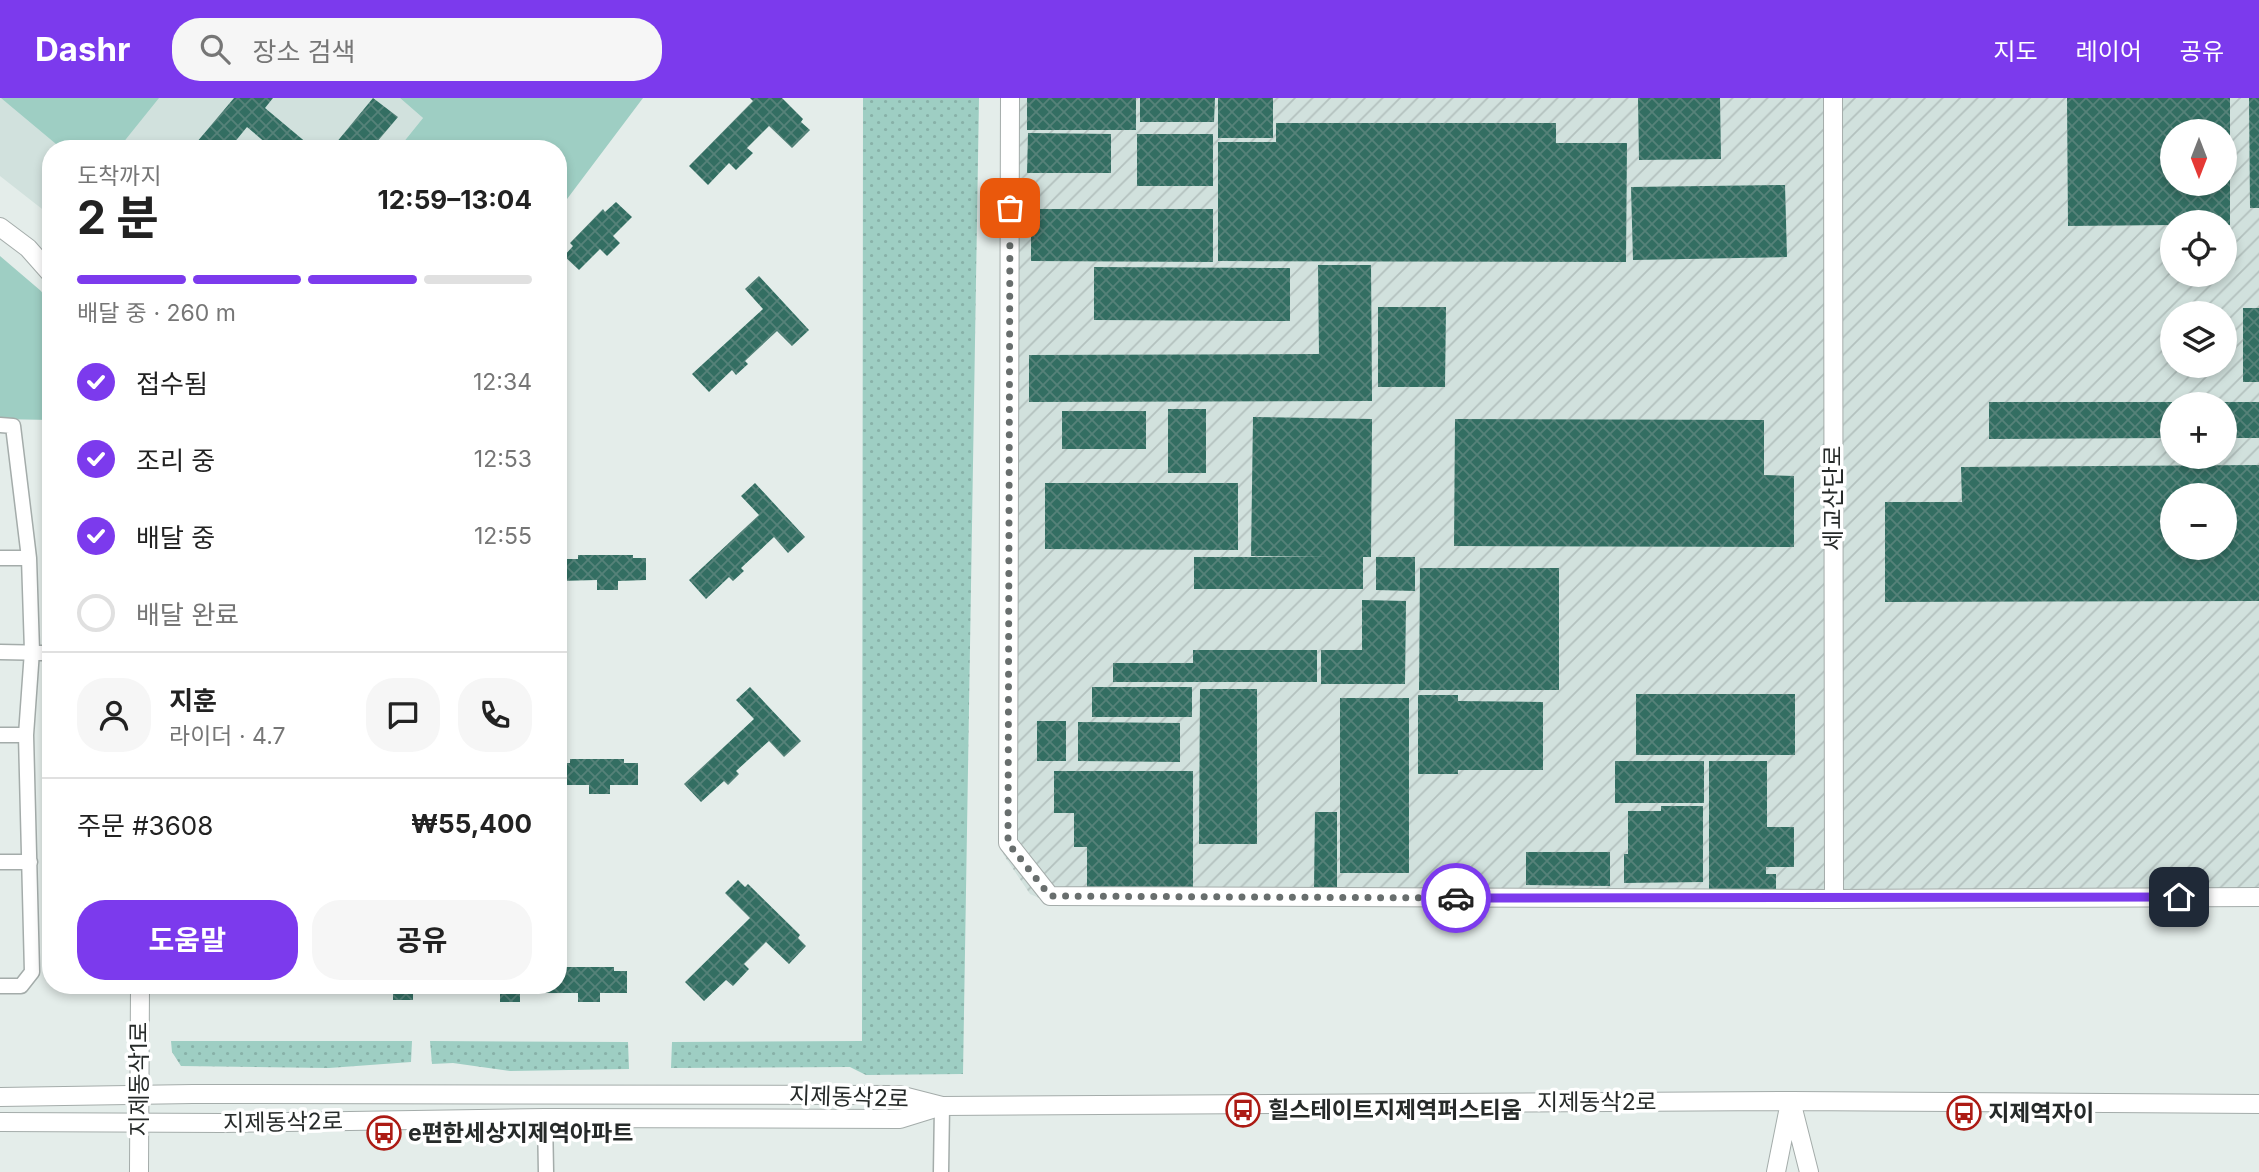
<!DOCTYPE html>
<html lang="ko">
<meta charset="utf-8">
<style>
body{margin:0;font-family:Inter,"Noto Sans KR",sans-serif;background:#f6f6f6;color:#222;height:100vh;display:flex;flex-direction:column;font-size:26px;white-space:nowrap}
*{box-sizing:border-box;margin:0}
p{font-size:23px;color:#767676}
.icon{flex:none;width:38px;height:38px;fill:none;stroke:currentColor;stroke-width:2;stroke-linecap:round;stroke-linejoin:round}
.map{position:relative;flex:1;overflow:hidden}
.sheet{position:absolute;left:42px;top:42px;width:525px;height:854px;display:flex;flex-direction:column;background:#fff;border-radius:28px;box-shadow:0 4px 10px #0003}
.sheet>*{flex:none}
.needle{width:46px;rotate:180deg}
.fabs{position:absolute;left:2160px;top:21px;display:grid;gap:14px}
.fabs a{display:grid;place-items:center;width:77px;height:77px;border-radius:50%;background:#fff;box-shadow:0 4px 10px #0003;font-size:35px}
.pin{position:absolute;display:grid;place-items:center;width:60px;height:60px;color:#fff;margin:-30px;border-radius:14px;box-shadow:0 4px 10px #0006}
.courier{position:absolute;display:grid;place-items:center;width:70px;height:70px;margin:-35px;border:5px solid #7c3aed;border-radius:50%;background:#fff;color:#222;box-shadow:0 2px 9px #0007}
.head em{font-style:normal;font-weight:700}
.head div{display:flex;flex-direction:column-reverse}
.head{display:flex;align-items:center;justify-content:space-between;height:119px;padding:0 35px}
h1{font-size:46px;font-weight:700;line-height:52px}
.bar{display:grid;grid-template-columns:repeat(4,1fr);gap:10px 7px;align-content:center;height:84px;padding:0 35px}
.bar i{height:9px;border-radius:5px;background:#e0e0e0}
.bar .active{background:#7c3aed}
.bar p{grid-column:span 4}
.line{display:flex;align-items:center;gap:18px;padding:0 35px;border-top:2px solid #e0e0e0}
.line div{flex:1}
.round{display:grid;place-items:center;flex:none;width:74px;height:74px;border-radius:28px;background:#f6f6f6}
ol{padding:0 35px;list-style:none}
li{display:flex;align-items:center;gap:21px;height:77px}
li p{margin-inline-start:auto}
li .icon{padding:7px;border-radius:50%;background:#7c3aed;color:#fff;stroke-width:4}
li:last-child{color:#767676}
li i{width:38px;height:38px;border:4px solid #e0e0e0;border-radius:50%}
.cta{display:flex;gap:14px;margin-top:auto;padding:14px 35px}
.cta a{flex:1;height:80px;border-radius:28px;background:#7c3aed;color:#fff;font-size:28px;font-weight:700;line-height:80px;text-align:center}
.cta a+a{background:#f6f6f6;color:#222}
header{display:flex;align-items:center;gap:42px;box-sizing:border-box;height:98px;padding:0 35px;background:#7c3aed;color:#fff}
header strong{font-size:33px}
nav{display:flex;gap:38px;margin-inline-start:auto;font-size:24px}
.search{width:490px;height:63px;background:#f6f6f6;display:flex;align-items:center;gap:18px;box-sizing:border-box;padding:0 24px;border-radius:28px;color:#767676;font-size:26px}
.map>svg:first-child{display:block}
</style>
<header>
<strong>Dashr</strong>
<div class="search"><svg class="icon" aria-label="search" viewBox="0 0 24 24"><circle cx="10" cy="10" r="6"/><path d="M15 15l6 6"/></svg>장소 검색</div>
<nav><a>지도</a><a>레이어</a><a>공유</a></nav>
</header>
<div class="map">
<svg width="2259" height="1074" viewBox="0 0 2259 1074">
<defs>
<pattern id="industrial-furrows" width="10" height="10" patternUnits="userSpaceOnUse" patternTransform="scale(1.75)"><rect width="10" height="10" fill="#d1e1dd"/><path d="M-1 1l2-2M0 10L10 0M9 11l2-2" fill="none" stroke="#b3c1be"/></pattern>
<pattern id="grass-dots" width="8" height="8" patternUnits="userSpaceOnUse" patternTransform="scale(1.75)"><rect width="8" height="8" fill="#9ecec3"/><path d="M2 2h.1M6 6h.1" fill="none" stroke="#88b1a8" stroke-width="1.8" stroke-linecap="round"/></pattern>
<pattern id="building-cross-hatch" width="8" height="8" patternUnits="userSpaceOnUse" patternTransform="scale(1.75)"><rect width="8" height="8" fill="#336e62"/><path d="M0 0l8 8M0 8l8-8" fill="none" stroke="#568279"/></pattern>
</defs>
<rect width="100%" height="100%" fill="#e4edea"/>
<path fill="#d1e1dd" d="M0 0H400L423 20 398 51H51V118L0 78Z"/>
<path fill="url(#industrial-furrows)" fill-rule="evenodd" d="M1002 0H2259V807L1058 808 1030 796 1003 756ZM2172 33H2224V86H2172ZM2172 124H2224V177H2172ZM2172 215H2224V268H2172ZM2172 306H2224V359H2172ZM2172 397H2224V450H2172Z"/>
<path fill="url(#grass-dots)" d="M863 0H979L963 976 866 977 850 969 671 970 672 944 862 943Z
M171 943H412L411 964 329 970 181 968 172 954Z
M430 943 628 944 629 971 510 973 453 965 432 966Z"/>
<path fill="#9ecec3" d="M1 0H159L118 51H62Z
M400 0H643L558 113V51H398L423 20Z
M0 158 41 193 51 208V322L0 321Z"/>
<path fill="url(#building-cross-hatch)" fill-rule="evenodd" d="M234 0H273L265 10 314 51H273L247 29 229 51H191Z
M373 0 398 19 371 51H331Z
M750 0H782L803 21 801 24 810 32 792 50 769 28 747 50 753 55 736 72 729 65 708 87 689 68 753 3Z
M1027 0H1136V32H1027Z
M1140 0H1215L1214 24H1140Z
M1218 0H1273V40H1218Z
M1638 0H1720L1721 61 1639 62Z
M2067 0H2230V127H2224V124H2172V127L2068 128ZM2172 33H2224V86H2172Z
M2249 0H2259V110H2250Z
M1276 25H1556V45H1627L1626 164 1218 163V44H1276Z
M1028 35 1111 36V75H1027Z
M1137 36H1213V88H1137Z
M1785 87 1787 159 1633 162 1631 89Z
M616 104 632 119 613 138 620 145 607 158 600 151 579 172 564 158 573 148 570 145 603 111 605 114Z
M1031 111H1213V164L1031 163Z
M1318 167H1371L1372 303 1029 304V257L1319 256Z
M1094 169 1290 170V223L1094 222Z
M759 178 809 232 792 248 777 233 745 263 748 266 736 277 732 272 709 294 692 276 763 211 745 191Z
M1378 209H1446L1445 289H1378Z
M2243 210H2259V284H2243Z
M1989 304H2172V340L1989 341Z
M2196 304H2259V340H2224V306H2196Z
M1168 311H1206V375H1168Z
M1062 313H1146V351H1062Z
M1253 319 1372 321 1371 459H1363V491H1194V459H1328L1251 458Z
M1455 321 1764 322V377L1794 378V449L1454 448Z
M2259 367V503L1885 504V404H1962L1961 369ZM2172 397H2224V450H2172Z
M755 385 805 439 788 455 774 439 741 470 744 473 733 483 729 479 706 501 689 482 759 417 741 398Z
M1045 385H1238V452L1045 451Z
M578 457H633V460H646V482L618 483V492H597V482L558 483V461H578Z
M1376 459H1415V493L1376 492Z
M1420 470H1559V592H1419Z
M1362 502 1406 503 1405 586H1321V552H1362Z
M1193 552H1317V584H1113V565H1193Z
M750 589 801 643 784 659 769 643 736 673 739 676 728 687 724 683 701 704 684 686 754 621 736 602Z
M1092 589H1192V619H1092Z
M1200 591H1257V746H1199Z
M1636 596H1795V657H1636Z
M1418 597H1458V603L1543 604V672H1458V676H1418Z
M1340 600H1409V775H1340Z
M1037 623H1066V663H1037Z
M1078 624 1180 625V664L1078 663Z
M570 661H624V665H638V687H610V696H589V687H558V665H570Z
M1615 663H1704V705H1615Z
M1709 663H1767V729H1794V769H1766V776H1776V791H1709Z
M1054 673H1193V791H1087V749H1074V715H1054Z
M1661 708H1703V784L1624 785V756H1628V713H1661Z
M1315 714H1337V789H1314Z
M1526 754H1610V788L1526 787Z
M738 782 745 789 748 786 800 837 798 840 806 848 789 866 766 844 744 866 749 871 733 888 726 882 704 903 685 884 750 820 725 795Z
M559 869H614V873H627V895H600V904H578V895H520V904H500V896H470V887H558Z
M360 887H447V895L413 894V902H393V894H360Z"/>
<g fill="none" stroke-linecap="round" stroke-linejoin="round">
<defs>
<path id="minor" d="M0 327 13 328 29 460 32 553 26 637 32 874 21 888H0
M0 460H29
M0 554 51 555
M0 637H26
M0 764H30
M545 1020 546 1074
M941 1074 942 1008"/>
<path id="tertiary" d="M1010 0 1008 745 1050 798 1834 801 2259 799
M1833 0 1834 801
M0 129 28 150 51 176
M0 999 193 996 899 997 942 1008 900 1021 545 1020 223 1025 0 1024
M1791 1003 1809 1074
M942 1008 1791 1003 2259 1006
M139 1074 140 887
M1776 1074 1789 1009"/>
</defs>
<use href="#minor" stroke="#a4acaa" stroke-width="17"/>
<use href="#tertiary" stroke="#a4acaa" stroke-width="20"/>
<use href="#minor" stroke="#fff" stroke-width="14"/>
<use href="#tertiary" stroke="#fff" stroke-width="18"/>
</g>
<g fill="none" stroke-linecap="round" stroke-linejoin="round">
<path stroke="#686e6d" stroke-width="7" stroke-dasharray="0 12.6" d="M1010 110 1008 745 1050 798 1456 800"/>
<path stroke="#7c3aed" stroke-width="9" d="M1456 800 2179 799"/>
</g>
<defs>
<symbol id="bus-ring" viewBox="-11 -11 22 22"><circle r="9.5" fill="#fff" stroke="#ac1b14" stroke-width="1.5"/><path d="M-5-6H5V4H4V6H2V4H-2V6H-4V4H-5ZM-3.5-4V0h7V-4ZM-3.5 1.2v1.5H-2V1.2ZM2 1.2v1.5H3.5V1.2Z" fill="#ac1b14"/></symbol>
</defs>
<g fill-rule="evenodd">
<use href="#bus-ring" x="1224" y="993" width="38" height="38"/>
<use href="#bus-ring" x="1945" y="996" width="38" height="38"/>
<use href="#bus-ring" x="365" y="1016" width="38" height="38"/>
</g>
<g text-anchor="middle" dominant-baseline="central" stroke-width="7" stroke-linejoin="round" paint-order="stroke">
<g font-size="23" fill="#262a29" stroke="#fff">
<text transform="translate(1833 400) rotate(-90)">세교산단로</text>
<text transform="translate(139 981) rotate(-90)">지제동삭1로</text>
<text transform="translate(849 999) rotate(2)">지제동삭2로</text>
<text x="1597" y="1004">지제동삭2로</text>
<text transform="translate(283 1024) rotate(-1)">지제동삭2로</text>
</g>
<g font-size="23" font-weight="bold" fill="#262a29" stroke="#fff" text-anchor="start">
<text x="1268" y="1012">힐스테이트지제역퍼스티움</text>
<text x="1988" y="1015">지제역자이</text>
<text x="408" y="1035">e편한세상지제역아파트</text>
</g>
</g>
</svg>
<div class="fabs">
<a><svg class="needle" viewBox="-14 -14 28 28"><path d="M0-13l5 13h-10z" fill="#e53935"/><path d="M0 13l5-13h-10z" fill="#767676"/></svg></a>
<a><svg class="icon" aria-label="locate" viewBox="0 0 24 24"><circle cx="12" cy="12" r="6"/><path d="M12 2v4M12 18v4M2 12h4M18 12h4"/></svg></a>
<a><svg class="icon" aria-label="layers" viewBox="0 0 24 24"><path d="M12 4l9 5-9 5-9-5zM3 14l9 5 9-5"/></svg></a>
<a>+</a>
<a>−</a>
</div>
<div class="pin" style="left:1010px;top:110px;background:#ea580c"><svg class="icon" aria-label="bag" viewBox="0 0 24 24"><path d="M5 8h14l-1 12H6zM9 8a3 3 0 0 1 6 0"/></svg></div>
<div class="pin" style="left:2179px;top:799px;background:#1f2937"><svg class="icon" aria-label="home" viewBox="0 0 24 24"><path d="M3 11l9-7 9 7M6 9v11h12V9"/></svg></div>
<div class="courier" style="left:1456px;top:800px"><svg class="icon" aria-label="car" viewBox="0 0 24 24"><path d="M5 17H2v-5l4-1 3-4h7l3 4 3 1v5h-3M9 17h6M6 11h13"/><circle cx="7" cy="17" r="2"/><circle cx="17" cy="17" r="2"/></svg></div>
<section class="sheet">
<div class="head"><div><h1>2 분</h1><p>도착까지</p></div><em>12:59–13:04</em></div>
<div class="bar"><i class="active"></i><i class="active"></i><i class="active"></i><i></i><p>배달 중 · 260 m</p></div>
<ol>
<li><svg class="icon" aria-label="check" viewBox="0 0 24 24"><path d="M5 12l5 5 9-10"/></svg>접수됨<p>12:34</p></li>
<li><svg class="icon" aria-label="check" viewBox="0 0 24 24"><path d="M5 12l5 5 9-10"/></svg>조리 중<p>12:53</p></li>
<li><svg class="icon" aria-label="check" viewBox="0 0 24 24"><path d="M5 12l5 5 9-10"/></svg>배달 중<p>12:55</p></li>
<li><i></i>배달 완료</li>
</ol>
<div class="line" style="height:126px"><a class="round"><svg class="icon" aria-label="person" viewBox="0 0 24 24"><circle cx="12" cy="8" r="4"/><path d="M4 21q1-7 8-7t8 7"/></svg></a><div><b>지훈</b><p>라이더 · 4.7</p></div><a class="round"><svg class="icon" aria-label="chat" viewBox="0 0 24 24"><path d="M4 5h16v11H9l-5 4z"/></svg></a><a class="round"><svg class="icon" aria-label="phone" viewBox="0 0 24 24"><path d="M5 4h4l2 5-3 2q2 4 5 5l2-3 5 2v4C11 20 4 13 5 4z"/></svg></a></div>
<div class="line" style="height:91px"><div>주문 #3608</div><b>₩55,400</b></div>
<div class="cta"><a>도움말</a><a>공유</a></div>
</section>
</div>
